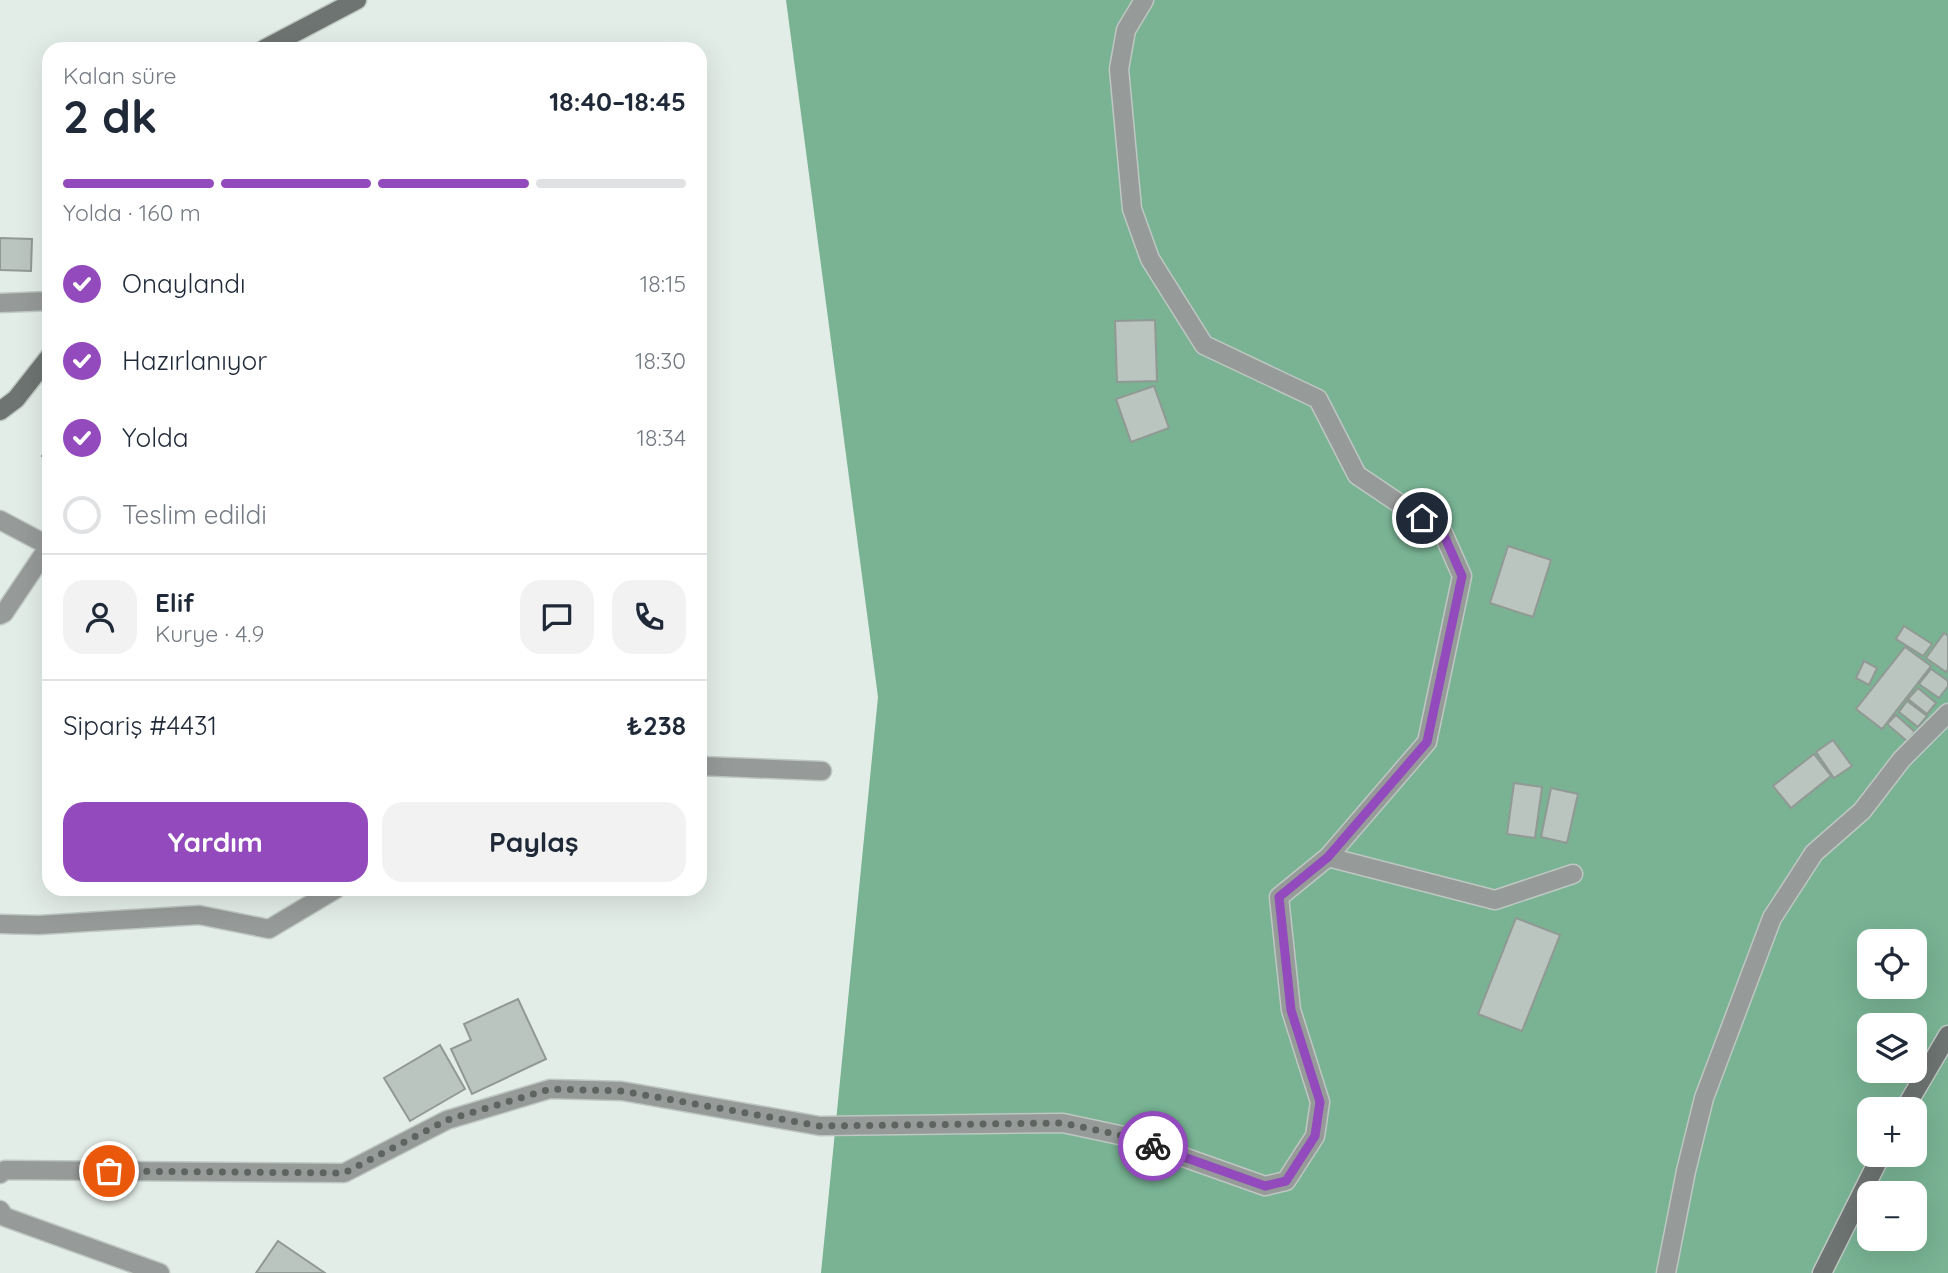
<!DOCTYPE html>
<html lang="tr">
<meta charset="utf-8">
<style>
body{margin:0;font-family:Quicksand,sans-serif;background:#f2f2f3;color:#1f2937;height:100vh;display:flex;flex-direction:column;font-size:26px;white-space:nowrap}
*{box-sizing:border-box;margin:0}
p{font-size:23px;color:#747a83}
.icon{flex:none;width:38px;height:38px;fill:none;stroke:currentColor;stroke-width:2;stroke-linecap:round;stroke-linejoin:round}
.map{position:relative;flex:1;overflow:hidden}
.details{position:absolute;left:42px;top:42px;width:665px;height:854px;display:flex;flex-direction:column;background:#fff;border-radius:21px;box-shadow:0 7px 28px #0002}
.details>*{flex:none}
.controls{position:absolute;left:1857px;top:929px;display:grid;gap:14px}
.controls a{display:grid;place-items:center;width:70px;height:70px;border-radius:14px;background:#fff;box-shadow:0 7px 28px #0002;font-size:35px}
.pin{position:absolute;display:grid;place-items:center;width:60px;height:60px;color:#fff;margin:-30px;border:4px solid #fff;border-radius:50%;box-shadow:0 2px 7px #0007}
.courier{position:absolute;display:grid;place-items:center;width:70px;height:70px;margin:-35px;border:5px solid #924abc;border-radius:50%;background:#fff;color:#222;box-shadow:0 2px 9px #0007}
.overview em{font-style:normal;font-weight:700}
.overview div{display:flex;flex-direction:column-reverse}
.overview{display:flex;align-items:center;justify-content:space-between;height:119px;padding:0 21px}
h1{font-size:46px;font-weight:700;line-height:52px}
.bar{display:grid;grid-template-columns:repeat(4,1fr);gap:10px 7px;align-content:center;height:84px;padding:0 21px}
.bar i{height:9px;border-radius:5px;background:#e0e1e3}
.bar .current{background:#924abc}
.bar p{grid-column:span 4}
.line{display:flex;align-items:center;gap:18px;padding:0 21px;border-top:2px solid #e0e1e3}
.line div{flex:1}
.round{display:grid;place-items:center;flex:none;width:74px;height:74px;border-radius:21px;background:#f2f2f3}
ol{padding:0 21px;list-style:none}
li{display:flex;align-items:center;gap:21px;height:77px}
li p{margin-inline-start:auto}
li .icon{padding:7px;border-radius:50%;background:#924abc;color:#fff;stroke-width:4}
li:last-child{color:#747a83}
li i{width:38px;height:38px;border:4px solid #e0e1e3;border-radius:50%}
.button{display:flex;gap:14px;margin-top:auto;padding:14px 21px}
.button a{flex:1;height:80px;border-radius:21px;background:#924abc;color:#fff;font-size:28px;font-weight:700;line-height:80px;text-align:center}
.button a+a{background:#f2f2f3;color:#1f2937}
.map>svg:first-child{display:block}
</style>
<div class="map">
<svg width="1948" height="1273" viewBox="0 0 1948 1273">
<rect width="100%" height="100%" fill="#e3ede7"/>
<path fill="#79b394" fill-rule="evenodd" d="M786 0H1948V1273H821L878 697ZM1869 942H1914V987H1869ZM1869 1026H1914V1071H1869ZM1869 1110H1914V1155H1869ZM1869 1194H1914V1239H1869Z"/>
<path fill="#bbc5bf" stroke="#919994" stroke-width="2" d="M0 238 32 239 31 271 0 270Z
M1155 320 1157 381 1117 382 1115 321Z
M1154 386 1169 428 1131 442 1116 399Z
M49 447V461L42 456Z
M1508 546 1551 560 1533 617 1490 603Z
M1904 626 1932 644 1923 656 1896 639Z
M1944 633 1948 636V669L1946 672 1926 658Z
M1905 647 1931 666 1882 729 1856 709Z
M1864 661 1877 668 1869 685 1856 678Z
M1931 669 1948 681V686L1939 698 1919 684Z
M1918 688 1936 703 1927 714 1908 699Z
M1907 701 1927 716 1918 727 1899 712Z
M1896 715 1915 732 1907 741 1887 724Z
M1833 740 1852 766 1834 778 1816 752Z
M1814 754 1831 776 1791 808 1773 786Z
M1514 783 1542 787 1535 838 1507 834Z
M1551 788 1578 794 1567 843 1541 837Z
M1516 918 1560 935 1522 1031 1478 1014Z
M518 999 546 1059 472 1094 451 1049 471 1040 464 1024Z
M440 1045 465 1089 410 1121 384 1078Z
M278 1241 325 1273H256Z"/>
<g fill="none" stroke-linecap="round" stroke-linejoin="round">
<defs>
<path id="street" d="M0 303 49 301
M0 520 49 546
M0 615 4 613 49 546
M700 766 822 771
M1328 857 1495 900 1573 874
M0 924 39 925 199 915 269 929 336 889
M0 1174 5 1170 344 1173 447 1120 550 1089 622 1091 820 1126 1063 1123 1124 1136 1265 1186 1286 1181 1315 1136 1320 1102 1291 1010 1279 897 1328 857 1427 742 1462 576 1443 533 1357 475 1318 399 1204 345 1150 259 1132 209 1119 69 1126 30 1144 0
M0 1210 5 1217 160 1273
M1666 1273 1686 1171 1704 1098 1772 918 1814 853 1862 811 1902 759 1948 713"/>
<path id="secondary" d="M264 49 357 0
M0 411 16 399 49 357
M1904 1110 1948 1035
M1822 1273 1881 1155"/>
</defs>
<use href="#street" stroke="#bec7c2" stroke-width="21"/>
<use href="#secondary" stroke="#bec7c2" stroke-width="21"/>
<use href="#street" stroke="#969a98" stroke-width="18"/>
<use href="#secondary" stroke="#6e7471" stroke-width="18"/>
</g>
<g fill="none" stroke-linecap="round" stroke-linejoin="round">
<path stroke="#5e6460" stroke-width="7" stroke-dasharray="0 12.6" d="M109 1171 344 1173 447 1120 550 1089 622 1091 820 1126 1063 1123 1124 1136 1153 1146"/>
<path stroke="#924abc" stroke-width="9" d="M1153 1146 1265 1186 1286 1181 1315 1136 1320 1102 1291 1010 1279 897 1328 857 1427 742 1462 576 1443 533 1422 518"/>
</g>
</svg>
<div class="controls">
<a><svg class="icon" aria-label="locate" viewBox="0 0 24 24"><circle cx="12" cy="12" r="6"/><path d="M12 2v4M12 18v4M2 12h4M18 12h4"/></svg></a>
<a><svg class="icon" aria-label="layers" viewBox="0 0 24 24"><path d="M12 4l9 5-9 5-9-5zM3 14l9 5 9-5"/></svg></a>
<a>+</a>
<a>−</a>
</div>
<div class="pin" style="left:109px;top:1171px;background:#ea580c"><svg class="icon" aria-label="bag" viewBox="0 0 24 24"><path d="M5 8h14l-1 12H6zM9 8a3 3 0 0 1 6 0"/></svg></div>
<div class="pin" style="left:1422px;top:518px;background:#1f2937"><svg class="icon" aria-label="home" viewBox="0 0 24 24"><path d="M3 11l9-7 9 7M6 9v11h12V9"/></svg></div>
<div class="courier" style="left:1153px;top:1146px"><svg class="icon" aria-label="bike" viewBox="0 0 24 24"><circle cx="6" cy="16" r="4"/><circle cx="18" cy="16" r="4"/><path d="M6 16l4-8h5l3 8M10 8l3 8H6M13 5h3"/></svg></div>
<section class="details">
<div class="overview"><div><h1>2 dk</h1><p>Kalan süre</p></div><em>18:40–18:45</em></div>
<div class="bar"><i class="current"></i><i class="current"></i><i class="current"></i><i></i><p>Yolda · 160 m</p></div>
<ol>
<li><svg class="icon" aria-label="check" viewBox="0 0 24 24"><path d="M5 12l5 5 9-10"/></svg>Onaylandı<p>18:15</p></li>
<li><svg class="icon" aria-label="check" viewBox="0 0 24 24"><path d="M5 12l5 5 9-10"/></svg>Hazırlanıyor<p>18:30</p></li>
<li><svg class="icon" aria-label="check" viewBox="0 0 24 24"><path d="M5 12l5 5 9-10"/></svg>Yolda<p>18:34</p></li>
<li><i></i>Teslim edildi</li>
</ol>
<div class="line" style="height:126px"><a class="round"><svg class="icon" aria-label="person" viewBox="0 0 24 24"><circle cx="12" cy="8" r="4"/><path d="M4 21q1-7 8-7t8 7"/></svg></a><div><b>Elif</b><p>Kurye · 4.9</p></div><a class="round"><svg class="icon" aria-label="chat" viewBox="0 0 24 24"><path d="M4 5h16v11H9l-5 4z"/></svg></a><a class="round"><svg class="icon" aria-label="phone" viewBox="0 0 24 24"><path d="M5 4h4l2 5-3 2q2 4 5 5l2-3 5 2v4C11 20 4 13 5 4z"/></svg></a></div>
<div class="line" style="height:91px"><div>Sipariş #4431</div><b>₺238</b></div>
<div class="button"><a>Yardım</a><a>Paylaş</a></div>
</section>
</div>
